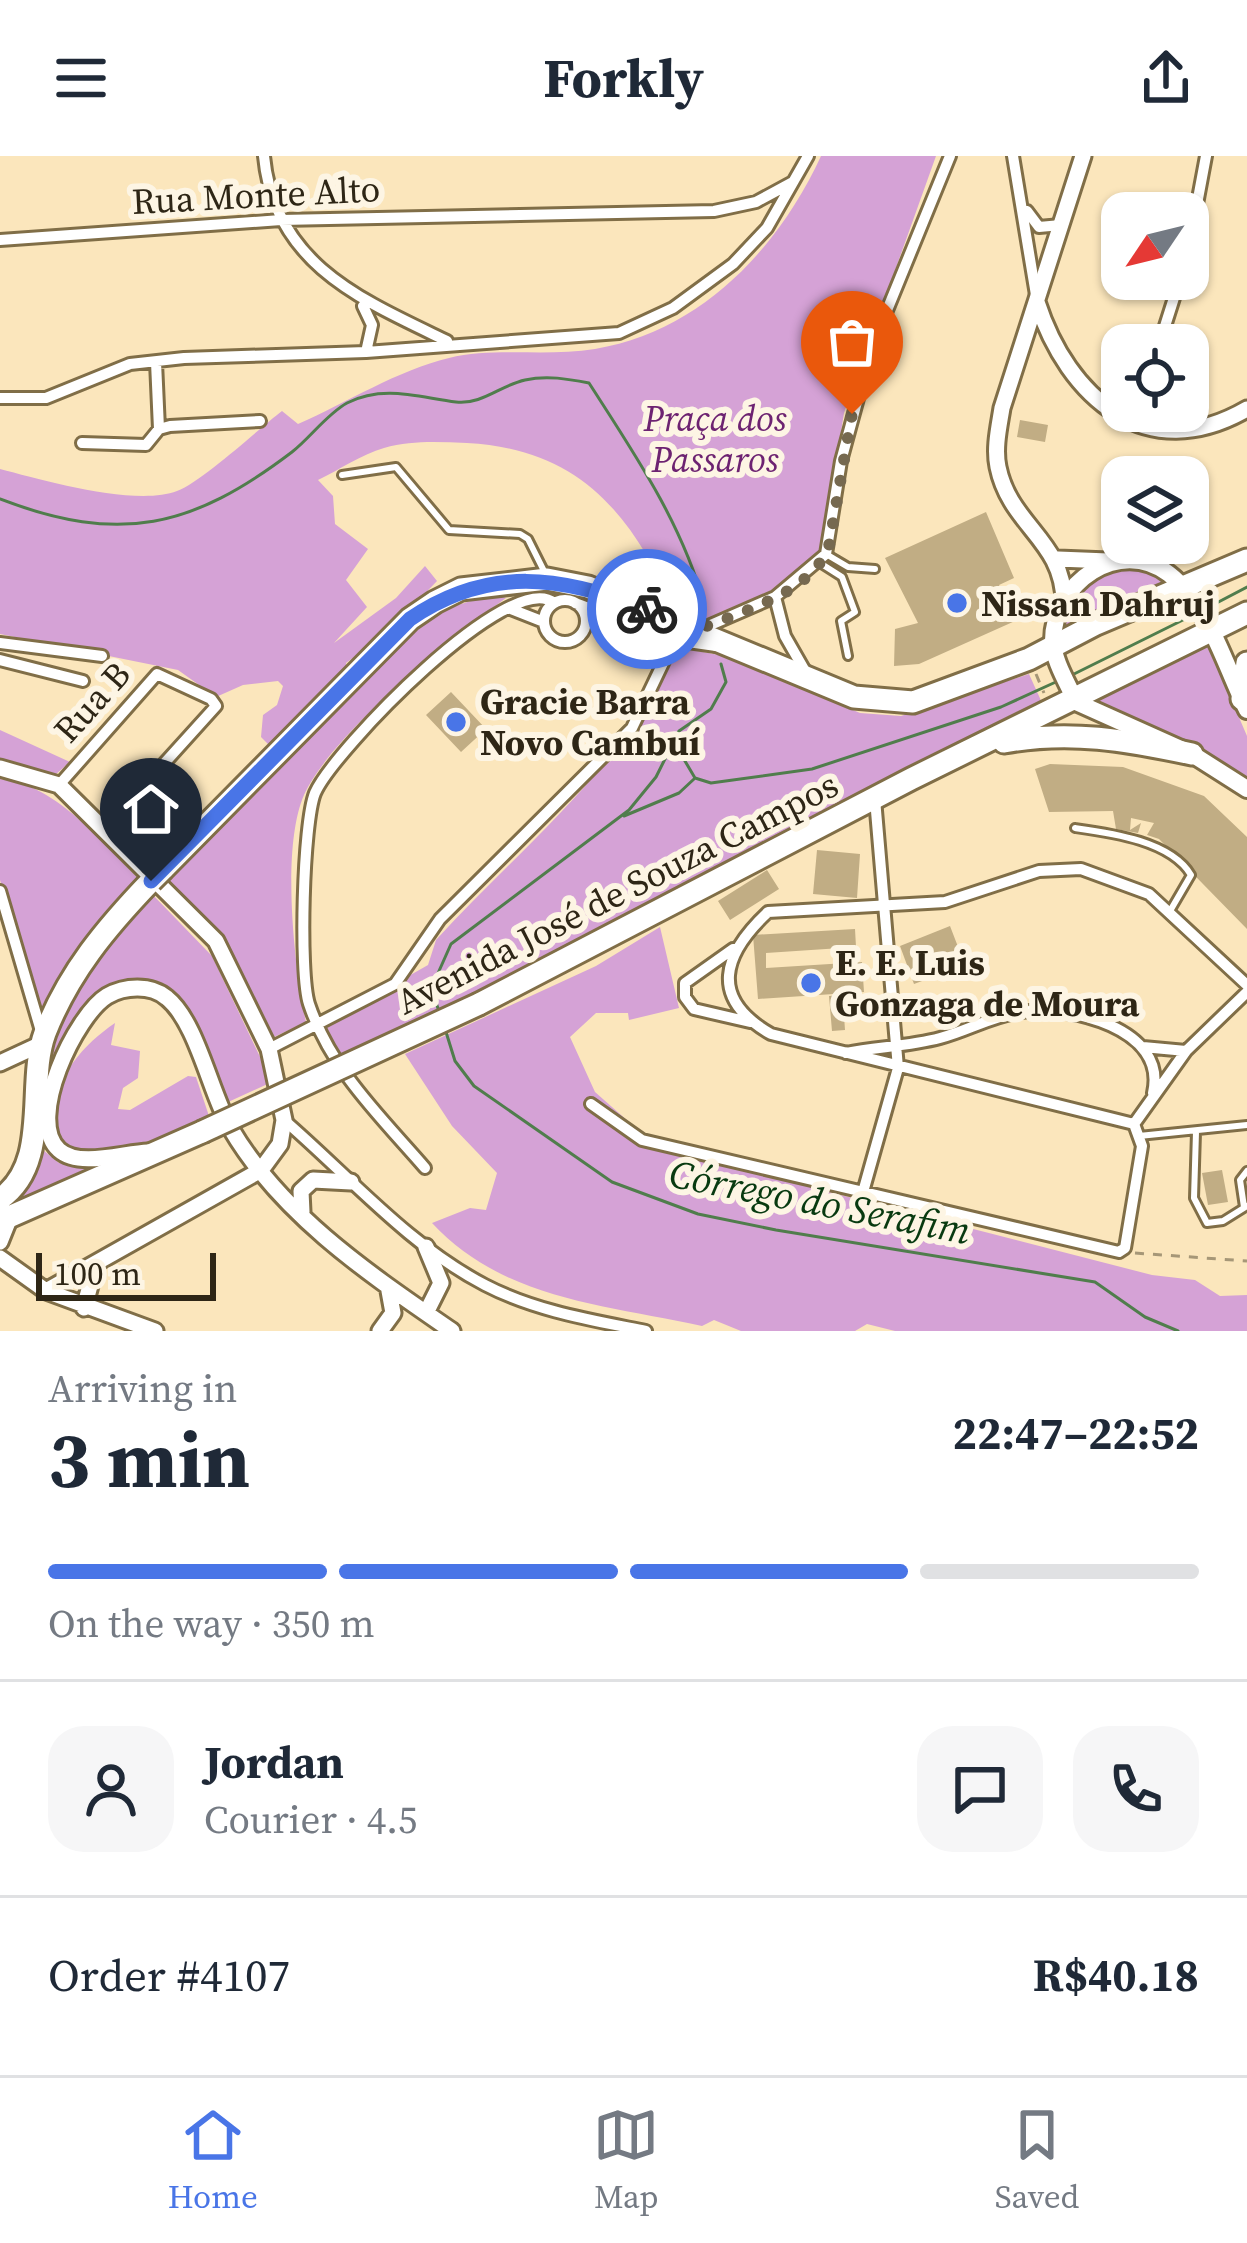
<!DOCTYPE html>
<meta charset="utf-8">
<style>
body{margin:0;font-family:"Source Serif 4",serif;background:#f6f6f7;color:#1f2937;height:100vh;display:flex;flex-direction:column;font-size:45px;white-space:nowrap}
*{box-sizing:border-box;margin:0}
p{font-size:39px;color:#747a83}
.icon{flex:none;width:66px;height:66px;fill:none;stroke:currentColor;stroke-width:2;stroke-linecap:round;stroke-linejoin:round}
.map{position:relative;height:1175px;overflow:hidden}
.panel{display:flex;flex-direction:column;background:#fff;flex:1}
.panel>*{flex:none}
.needle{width:78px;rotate:235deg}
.controls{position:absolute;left:1101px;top:36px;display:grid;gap:24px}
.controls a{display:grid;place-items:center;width:108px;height:108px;border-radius:24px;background:#fff;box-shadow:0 3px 9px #0004;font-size:60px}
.scale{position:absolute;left:36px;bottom:30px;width:180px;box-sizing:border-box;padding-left:12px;border:6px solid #2e2616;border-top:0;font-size:33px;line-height:42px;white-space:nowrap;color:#2e2616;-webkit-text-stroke:9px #fdf5e4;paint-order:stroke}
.pin{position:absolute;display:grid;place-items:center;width:102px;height:102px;color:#fff;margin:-123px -51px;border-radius:50% 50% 50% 0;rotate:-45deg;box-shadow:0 0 12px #0007}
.pin .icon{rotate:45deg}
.courier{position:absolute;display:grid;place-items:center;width:120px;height:120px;margin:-60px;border:9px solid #4975e7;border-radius:50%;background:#fff;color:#222;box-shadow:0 3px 15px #0007}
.overview em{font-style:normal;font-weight:700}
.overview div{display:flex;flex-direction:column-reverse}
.overview{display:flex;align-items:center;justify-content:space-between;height:204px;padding:0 48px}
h1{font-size:78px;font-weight:700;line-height:90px}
.bar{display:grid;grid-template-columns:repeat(4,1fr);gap:18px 12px;align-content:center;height:144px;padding:0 48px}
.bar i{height:15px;border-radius:9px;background:#e0e1e3}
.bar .selected{background:#4975e7}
.bar p{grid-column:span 4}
.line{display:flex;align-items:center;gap:30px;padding:0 48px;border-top:3px solid #e0e1e3}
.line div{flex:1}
.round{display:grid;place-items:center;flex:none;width:126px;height:126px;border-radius:36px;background:#f6f6f7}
header{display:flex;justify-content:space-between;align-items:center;height:156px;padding:0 48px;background:#fff;font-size:54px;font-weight:700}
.tabs{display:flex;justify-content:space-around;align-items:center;height:168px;border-top:3px solid #e0e1e3;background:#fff;font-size:33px;color:#747a83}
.tabs a{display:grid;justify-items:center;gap:6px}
.tabs .selected{color:#4975e7}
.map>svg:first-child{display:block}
</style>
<header><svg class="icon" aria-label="menu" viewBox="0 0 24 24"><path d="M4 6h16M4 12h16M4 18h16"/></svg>Forkly<svg class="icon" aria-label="share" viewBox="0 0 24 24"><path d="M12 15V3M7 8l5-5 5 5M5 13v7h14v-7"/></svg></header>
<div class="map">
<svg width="1247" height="1175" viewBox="0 0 1247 1175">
<rect width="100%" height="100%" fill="#fbe6bc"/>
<path fill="#d5a2d6" d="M821 0H936L844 257 822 396 770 437 709 466 676 456C631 358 581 293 467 287 439 286 412 284 384 292 362 298 339 314 318 324L333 340 335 368 368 393 346 424 367 451 334 487 396 442 425 410 437 425 389 475 346 507 347 516 273 593 261 581 263 559 277 549 283 530 278 525 243 529 216 541 178 514 0 478V313C42 324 136 351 177 335 203 325 257 274 282 255L298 268C346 247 398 214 449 202 494 191 548 201 595 193 701 175 778 93 821 0Z
M1130 410 1154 417 1171 430 1063 479C1069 444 1093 414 1130 410Z
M493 438 506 442C452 481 331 579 304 639 281 692 294 810 306 866L272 882 221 781 166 722 394 493 442 454Z
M1208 489 1247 580V628L1090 546Z
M678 491 729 501 860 557 901 560 1029 518 1043 549 340 912 319 871 428 809 436 784C522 690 627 609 678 491Z
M0 574 70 606 55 619 0 609Z
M0 623C59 629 102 688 143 727L42 868 0 724Z
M151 737 212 800 272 926 226 947 187 854 140 825 109 833 57 908 50 906C56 838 108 786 151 737Z
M660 771 679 852 629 864 628 857H596L570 881 595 936 638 974 646 989 1152 1119 1195 1124 1220 1140 1247 1139V1175H895L867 1168 855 1175H741L714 1164 702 1170C603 1148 504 1144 432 1067L470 1052 486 1054 497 1017 452 970 405 898 596 810Z
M115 867 111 889 140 895 138 922 123 932 118 953 130 954 188 920 196 921 209 960C160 984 118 1000 63 994 36 943 75 894 115 867Z
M43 994 59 1007 93 1010 96 1015 17 1047Z"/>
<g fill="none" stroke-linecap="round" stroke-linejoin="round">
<path stroke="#507d4c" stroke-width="3" d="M0 343C120 389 192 372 292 296 310 282 327 258 347 247 384 228 421 242 456 246 482 249 501 229 525 224 547 219 568 223 589 227 634 297 682 367 704 448
M1207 452 1247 431
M1072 519 1193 459
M679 577 682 600 695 622 711 627 812 613 1001 551 1058 525
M624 660 679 637 694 623
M439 855 431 833 451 788 629 654 656 621 679 575 711 553 726 526 721 508
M446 876 455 905 474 930 612 1026 698 1058 776 1074 1095 1126 1145 1161 1178 1175"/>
</g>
<path fill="#c1ad84" d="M1020 264 1048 269 1045 286 1017 281Z
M986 356 1014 422 999 429 1015 465 919 508 894 510 895 473 918 467 885 402Z
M451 536 486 573 461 596 426 559Z
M1050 608 1123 611 1204 640 1247 681V773L1159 683 1147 679 1154 667 1131 662 1130 674 1141 667 1138 677 1116 673 1113 655 1049 656 1035 613Z
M817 694 860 698 857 742 813 738Z
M767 714 779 733 730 764 718 745Z
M950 770 965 809 914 828 900 790Z
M855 773 856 791 766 797V812L862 806 864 836 758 843 753 779Z
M841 839 842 846 872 843 873 857 844 860 845 874 832 875 829 840Z
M1222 1014 1228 1046 1208 1049 1202 1017Z"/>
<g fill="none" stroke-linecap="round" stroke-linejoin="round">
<defs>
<path id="lane" d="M342 319 396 311 449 374 520 378 528 383 546 419
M826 398 848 411 875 413
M820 407 842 421 855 456 841 465 848 500
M1075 672C1111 677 1171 685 1191 719L1170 755
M1196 976 1194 1042 1207 1067 1223 1065 1247 1050
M1139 980 1247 969
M1244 1051 1240 1024 1247 1015"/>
<path id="street" d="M264 0C274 108 362 144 447 185
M1013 0 1036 139
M1027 55 1039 71 1061 69
M0 84 281 64 714 55 756 46 793 26
M1188 96 1206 0
M363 150 372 169 366 196
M1159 189 1180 123
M156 206 159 273
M0 242H46L130 208 184 202 366 196 619 177 673 152 733 108 767 72 808 0
M82 287 146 289 159 273 170 270 260 265
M775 441 785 480 805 515
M544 465a21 21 0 1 1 42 0a21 21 0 1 1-42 0Z
M575 447 674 484 716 490
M508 452 544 466
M699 474 775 441 826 398 841 305 872 191 950 0
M0 487 102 500
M0 504 83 525
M59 629 157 518 211 543 216 550 104 674
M0 735 41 875
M733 793 685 827V841L694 853 750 866
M1143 891 1186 895
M269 893 395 828 440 763 632 572 674 484
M846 897C877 891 910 890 940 882 967 875 992 860 1021 856 1069 849 1168 872 1153 937
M591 948 642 984 1119 1096 1125 1092 1142 990 1134 968 1186 895 1247 836
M284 964C349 1020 408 1089 485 1129 535 1155 591 1164 646 1175
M1134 968 771 878C708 842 723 798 768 756L945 746 1039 715 1081 713 1149 738 1247 829
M425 1012C381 961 331 914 309 848 299 817 303 667 315 637 334 594 511 411 554 447
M863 1036 898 912 875 643"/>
<path id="secondary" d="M1037 146C1068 242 1147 311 1247 253
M1058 403 1108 405
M1064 447C1064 384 1010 370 998 311 994 292 999 271 1002 252L1083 0
M0 612 59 629 216 785 269 893 284 964 280 988 261 1014 46 1135
M0 907 41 888
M148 996C123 997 79 1012 59 994 25 964 76 859 107 840 124 830 151 828 167 842 197 866 211 939 231 973 282 1060 371 1119 452 1175
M302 1056 301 1035 313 1024 351 1026
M0 1086 10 1061
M426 1091 441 1127 426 1157
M0 1102 46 1135 155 1175
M84 1152 95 1111
M380 1175 393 1157 389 1135"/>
<path id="primary" d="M1247 554C1225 510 1209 449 1169 418 1119 380 1053 427 1053 485 1053 504 1068 528 1076 546L1192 598 1247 633"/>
<path id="highway" d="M1242 543 1247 507
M1004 586C1070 574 1126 584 1192 598
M163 713 410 463 435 446 461 433 547 423 588 431 854 541 913 546 1029 503 1096 468 1247 404
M479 848 911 623 1247 457
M0 1043C52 1007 26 928 45 877 69 816 106 772 151 725
M0 1065 202 976"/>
</defs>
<use href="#lane" stroke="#806e47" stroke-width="12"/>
<use href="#street" stroke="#806e47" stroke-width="16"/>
<use href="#secondary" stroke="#806e47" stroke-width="21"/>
<use href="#primary" stroke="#806e47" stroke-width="22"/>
<use href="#highway" stroke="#806e47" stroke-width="27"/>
<path stroke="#a69777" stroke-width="3" stroke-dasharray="9 9" stroke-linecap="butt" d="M1036 518 1044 537
M1135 1097 1247 1105"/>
<use href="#lane" stroke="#fff" stroke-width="6"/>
<use href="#street" stroke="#fff" stroke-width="10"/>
<use href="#secondary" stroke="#fff" stroke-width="15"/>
<use href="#primary" stroke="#fff" stroke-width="16"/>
<use href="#highway" stroke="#fff" stroke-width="21"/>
<defs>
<path id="highway-bridge" d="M151 725 163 713
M202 976 479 848"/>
</defs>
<use href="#highway-bridge" stroke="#806e47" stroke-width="27" stroke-linecap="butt"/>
<use href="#highway-bridge" stroke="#fff" stroke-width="21"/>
</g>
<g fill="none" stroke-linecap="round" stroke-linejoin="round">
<path stroke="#766950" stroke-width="12" stroke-dasharray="0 21.6" d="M647 453 699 473C741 456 812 437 829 390L852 258"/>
<path stroke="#4975e7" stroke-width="15" d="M151 725 410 463C489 409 562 420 647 453"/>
</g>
<g fill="#4975e7" stroke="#fdf5e4" stroke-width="4.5">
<circle cx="957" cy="447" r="12"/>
<circle cx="456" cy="566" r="12"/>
<circle cx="811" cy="827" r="12"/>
</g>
<g text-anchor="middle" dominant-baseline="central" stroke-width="12" stroke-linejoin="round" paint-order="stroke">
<g font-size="36" fill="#2e2616" stroke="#fdf5e4">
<text transform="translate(256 39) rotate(-3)">Rua Monte Alto</text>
<text transform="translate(92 546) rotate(-48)">Rua B</text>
<text transform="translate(617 737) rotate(-27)">Avenida José de Souza Campos</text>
</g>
<g font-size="36" font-style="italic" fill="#6d2371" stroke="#fdf5e4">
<text x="715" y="262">Praça dos<tspan x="715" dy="41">Passaros</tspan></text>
</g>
<g font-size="36" font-weight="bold" fill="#2e2616" stroke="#fdf5e4" text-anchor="start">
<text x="981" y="447">Nissan Dahruj</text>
<text x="480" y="545">Gracie Barra<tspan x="480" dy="41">Novo Cambuí</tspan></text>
<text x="835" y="806">E. E. Luis<tspan x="835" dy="41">Gonzaga de Moura</tspan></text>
</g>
<g font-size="39" font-style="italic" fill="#083a10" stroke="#fdf5e4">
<text transform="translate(820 1046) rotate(11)">Córrego do Serafim</text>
</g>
</g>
</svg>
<div class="controls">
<a><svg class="needle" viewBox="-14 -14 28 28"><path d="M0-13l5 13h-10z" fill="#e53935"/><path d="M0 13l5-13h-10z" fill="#747a83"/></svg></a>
<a><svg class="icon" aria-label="locate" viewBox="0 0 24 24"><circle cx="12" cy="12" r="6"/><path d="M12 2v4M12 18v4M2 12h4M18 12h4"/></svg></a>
<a><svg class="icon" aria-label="layers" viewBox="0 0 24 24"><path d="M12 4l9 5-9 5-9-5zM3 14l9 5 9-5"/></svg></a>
</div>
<div class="scale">100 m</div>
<div class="pin" style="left:852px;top:258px;background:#ea580c"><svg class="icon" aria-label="bag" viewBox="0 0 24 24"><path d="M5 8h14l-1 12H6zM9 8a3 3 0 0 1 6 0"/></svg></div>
<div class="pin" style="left:151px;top:725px;background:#1f2937"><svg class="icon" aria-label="home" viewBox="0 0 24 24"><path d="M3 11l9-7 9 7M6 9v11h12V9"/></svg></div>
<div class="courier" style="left:647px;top:453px"><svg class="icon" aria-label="bike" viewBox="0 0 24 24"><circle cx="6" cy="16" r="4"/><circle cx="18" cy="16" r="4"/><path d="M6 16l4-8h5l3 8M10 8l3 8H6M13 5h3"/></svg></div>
</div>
<section class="panel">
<div class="overview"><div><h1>3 min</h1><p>Arriving in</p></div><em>22:47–22:52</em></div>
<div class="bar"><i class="selected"></i><i class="selected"></i><i class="selected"></i><i></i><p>On the way · 350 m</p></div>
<div class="line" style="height:216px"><a class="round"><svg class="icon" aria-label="person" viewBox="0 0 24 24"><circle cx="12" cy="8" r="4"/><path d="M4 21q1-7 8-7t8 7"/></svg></a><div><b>Jordan</b><p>Courier · 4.5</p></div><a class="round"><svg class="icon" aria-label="chat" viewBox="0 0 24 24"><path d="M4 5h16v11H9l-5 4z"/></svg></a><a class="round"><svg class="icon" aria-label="phone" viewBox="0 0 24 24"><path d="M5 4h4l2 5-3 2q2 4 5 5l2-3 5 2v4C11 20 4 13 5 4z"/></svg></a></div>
<div class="line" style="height:156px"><div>Order #4107</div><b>R$40.18</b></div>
</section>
<nav class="tabs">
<a class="selected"><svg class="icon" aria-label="home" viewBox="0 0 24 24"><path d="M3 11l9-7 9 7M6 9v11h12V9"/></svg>Home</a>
<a><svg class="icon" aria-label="map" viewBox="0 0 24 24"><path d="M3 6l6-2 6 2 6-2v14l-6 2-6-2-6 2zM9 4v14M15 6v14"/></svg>Map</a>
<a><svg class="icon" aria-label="saved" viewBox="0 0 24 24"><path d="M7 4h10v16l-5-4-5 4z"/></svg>Saved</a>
</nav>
